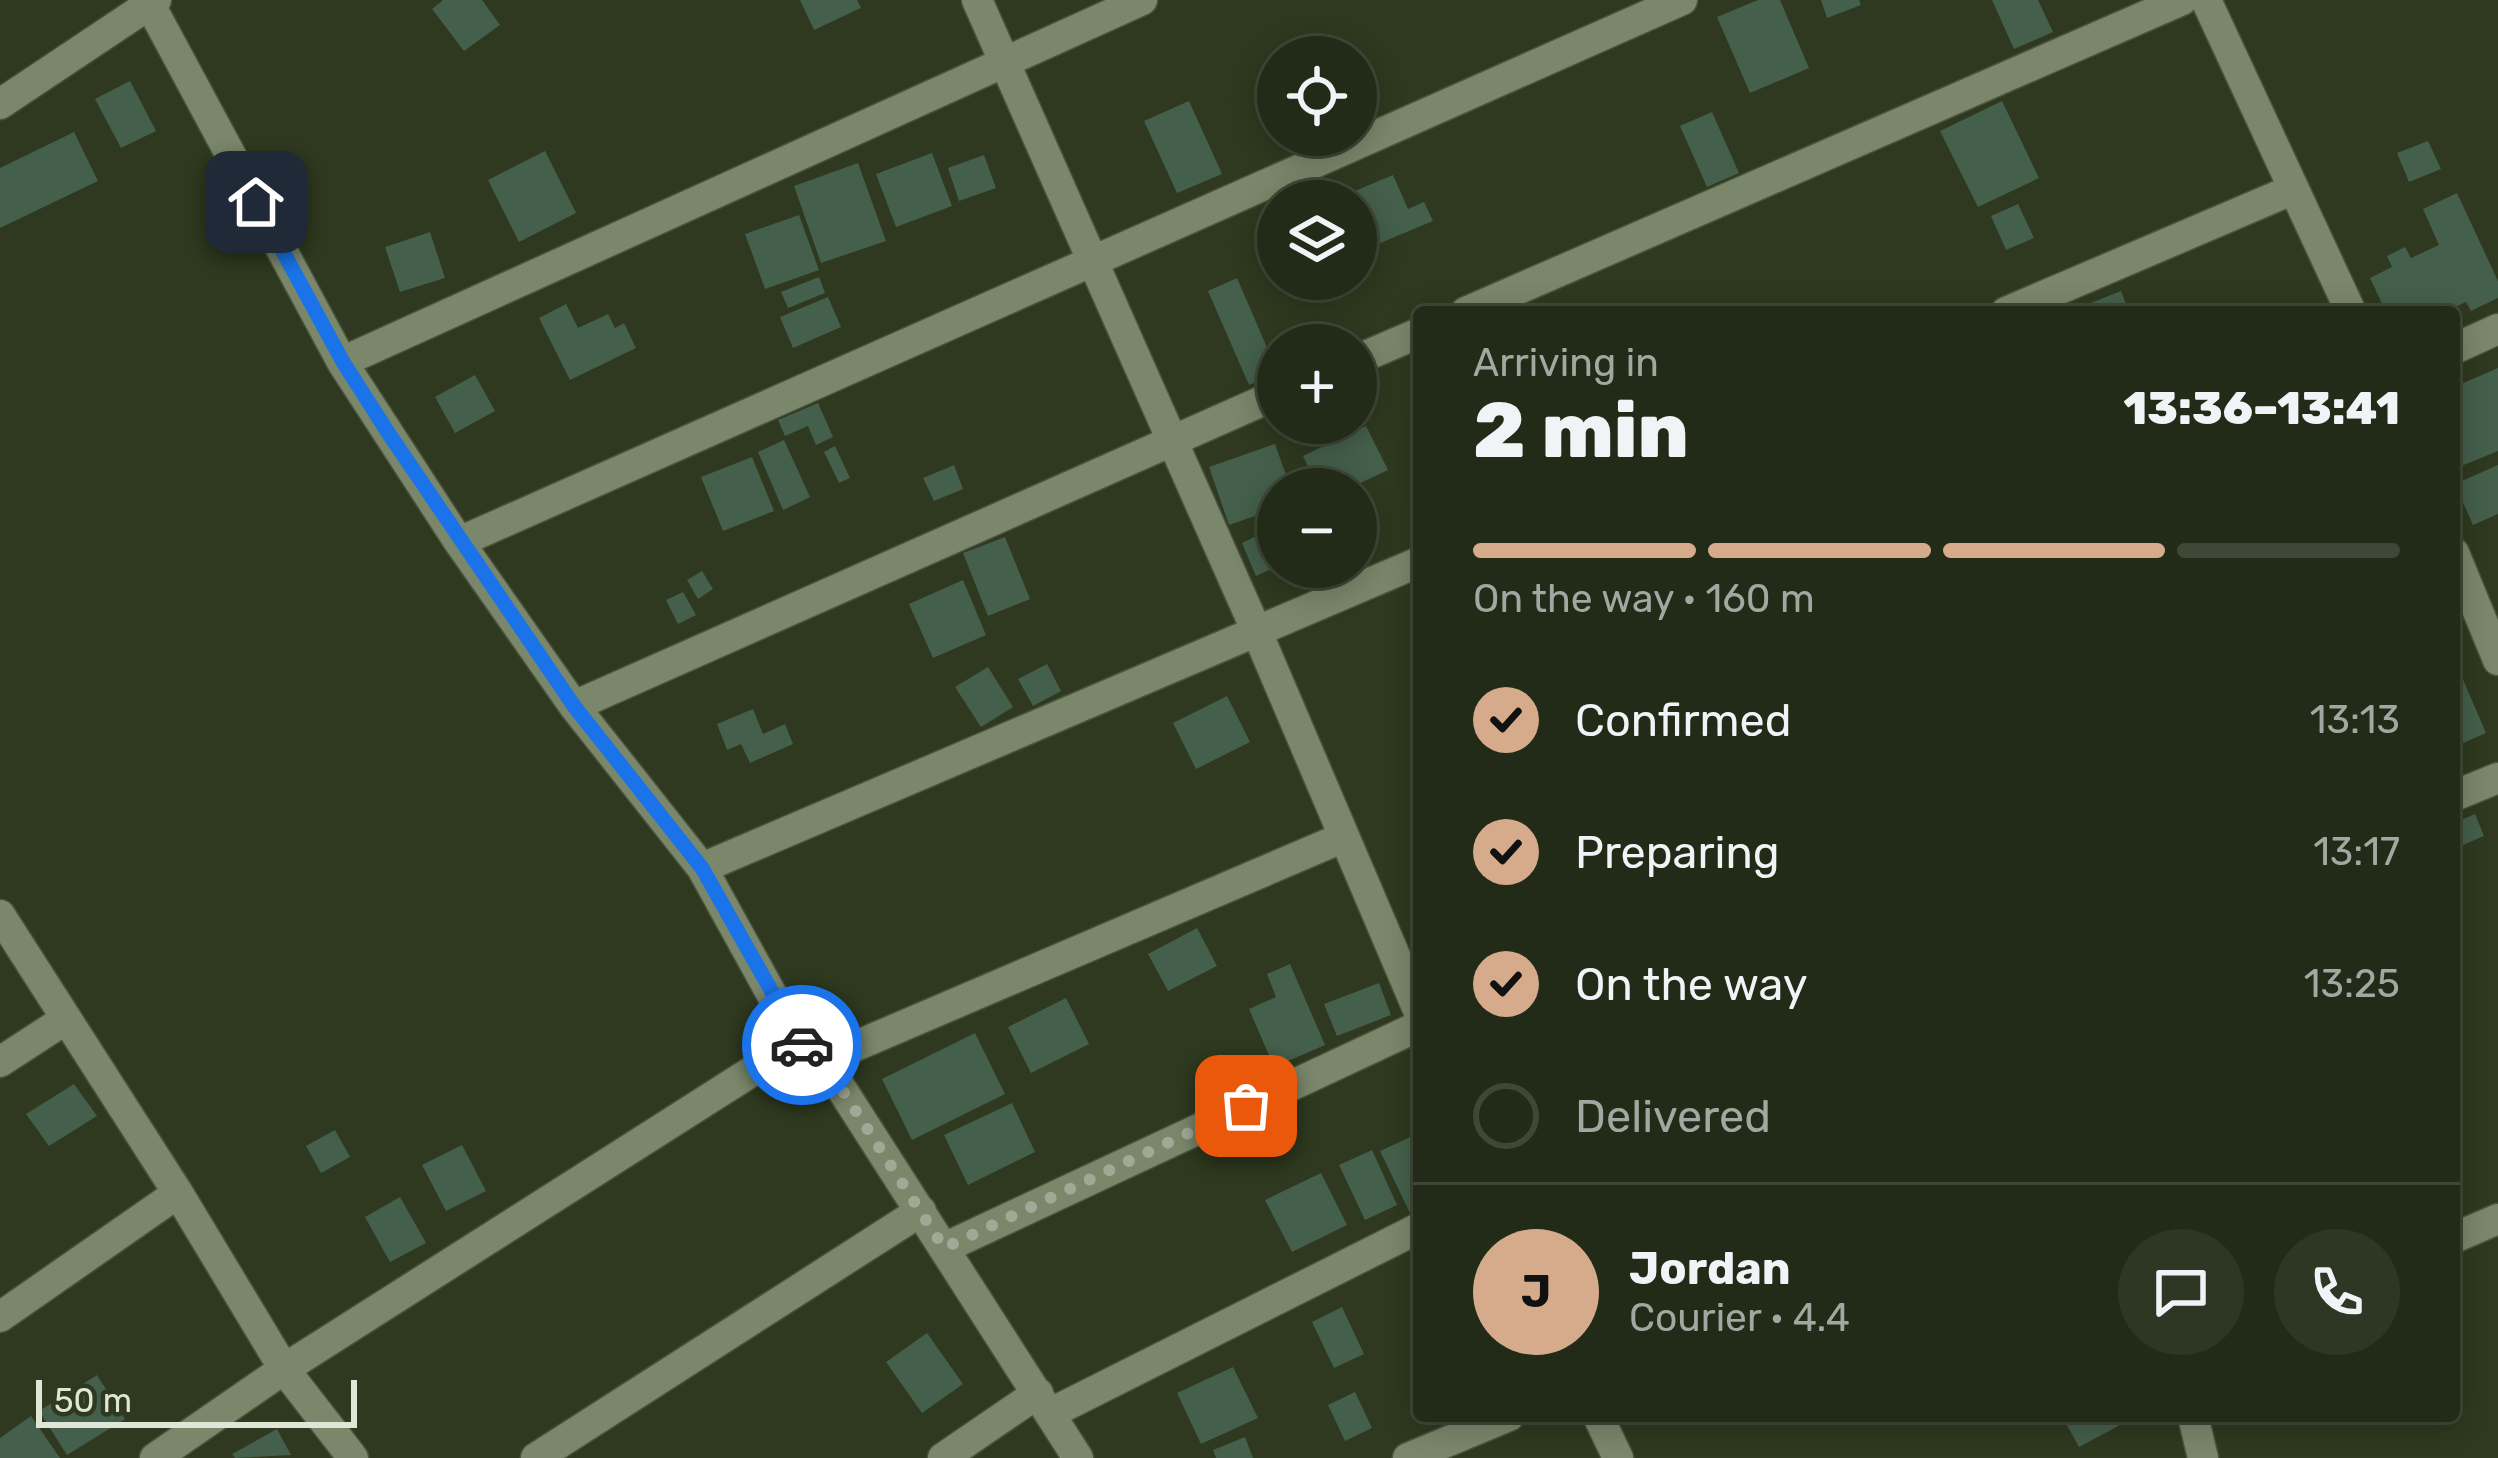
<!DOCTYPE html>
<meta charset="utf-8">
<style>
body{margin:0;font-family:Rubik,sans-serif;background:#2e3724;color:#f1f3f6;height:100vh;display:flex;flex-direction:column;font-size:45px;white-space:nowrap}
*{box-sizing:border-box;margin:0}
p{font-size:39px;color:#a2a7a1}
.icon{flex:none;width:66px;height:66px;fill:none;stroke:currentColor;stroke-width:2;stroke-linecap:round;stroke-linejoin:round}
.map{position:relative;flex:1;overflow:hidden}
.side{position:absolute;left:1413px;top:306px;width:1047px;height:1116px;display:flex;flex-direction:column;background:#222b17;border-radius:12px;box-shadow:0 6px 30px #0003,0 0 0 3px #3f4736}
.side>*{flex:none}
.buttons{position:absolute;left:1257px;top:36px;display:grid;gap:24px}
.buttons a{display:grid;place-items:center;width:120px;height:120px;border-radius:50%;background:#222b17;box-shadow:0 6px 30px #0003,0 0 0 3px #3f4736;font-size:60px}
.scale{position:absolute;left:36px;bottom:30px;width:321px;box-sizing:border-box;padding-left:12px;border:6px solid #dfe6d6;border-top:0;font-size:33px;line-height:42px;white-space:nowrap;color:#dfe6d6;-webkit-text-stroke:9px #2e391f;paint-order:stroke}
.pin{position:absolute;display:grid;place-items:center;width:102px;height:102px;color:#fff;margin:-51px;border-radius:24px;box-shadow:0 6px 18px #0006}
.courier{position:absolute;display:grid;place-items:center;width:120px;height:120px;margin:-60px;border:9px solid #1a73e8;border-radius:50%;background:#fff;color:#222;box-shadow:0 3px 15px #0007}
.summary em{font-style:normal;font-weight:800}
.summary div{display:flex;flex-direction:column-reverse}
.summary{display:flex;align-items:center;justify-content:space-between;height:204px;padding:0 60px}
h1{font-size:78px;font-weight:800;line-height:90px}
.bar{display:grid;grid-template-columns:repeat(4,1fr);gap:18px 12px;align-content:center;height:144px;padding:0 60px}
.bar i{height:15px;border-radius:9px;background:#3f4736}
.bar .on{background:#d6ab8b}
.bar p{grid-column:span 4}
.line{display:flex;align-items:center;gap:30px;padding:0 60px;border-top:3px solid #3f4736}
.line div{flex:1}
.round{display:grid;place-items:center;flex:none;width:126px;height:126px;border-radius:63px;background:#2e3724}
ol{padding:0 60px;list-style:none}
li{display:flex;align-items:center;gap:36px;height:132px}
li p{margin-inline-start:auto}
li .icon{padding:12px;border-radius:50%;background:#d6ab8b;color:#111;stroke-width:4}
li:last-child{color:#a2a7a1}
li i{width:66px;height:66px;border:6px solid #3f4736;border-radius:50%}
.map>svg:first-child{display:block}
</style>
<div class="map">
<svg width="2498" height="1458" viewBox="0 0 2498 1458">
<rect width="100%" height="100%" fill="#2e391f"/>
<path fill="#445f4b" d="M443 0H482L500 25 464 51 432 9Z
M800 0H857L861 8 814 30Z
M1758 0H1780L1809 68 1750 93 1717 17Z
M1821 0H1859L1861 5 1827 18Z
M1992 0H2038L2053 32 2014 49Z
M130 81 156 131 121 148 95 99Z
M1189 101 1222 174 1177 193 1144 121Z
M2002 101 2039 178 1978 207 1940 131Z
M1712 112 1739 173 1707 187 1680 126Z
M74 132 98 181 0 228V168Z
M2428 141 2441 169 2409 182 2397 153Z
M545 151 576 213 519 242 488 180Z
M932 153 952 206 896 227 876 174Z
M984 155 996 188 959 201 948 168Z
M858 163 886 241 821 263 794 186Z
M1393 175 1408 209 1424 202 1433 221 1366 249 1356 226V201H1345L1343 196Z
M2457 193 2498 281V298L2471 311 2466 302 2444 312H2386L2370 278 2392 267 2387 256 2405 247 2411 258 2439 245 2423 209Z
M2018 204 2034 238 2006 250 1991 216Z
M799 215 819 270 765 289 745 234Z
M430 232 445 278 400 292 385 247Z
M819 277 825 293 788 308 781 292Z
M1237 278 1278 373 1249 385 1208 291Z
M2121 291 2129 312H2068Z
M828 297 841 327 793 348 780 317Z
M566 304 578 328 608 314 615 328 624 323 636 348 570 380 539 318Z
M2498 368V451L2454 469V387Z
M475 375 495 411 455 433 435 397Z
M818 403 833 437 816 445 808 426 785 436 778 420Z
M1366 426 1388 470 1348 489H1319L1303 456Z
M784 440 810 497 783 510 758 452Z
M1275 444 1291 489H1278V508L1229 525 1209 467Z
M835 446 850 478 839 483 824 452Z
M752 457 774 511 723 531 701 477Z
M954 465 963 489 934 501 923 478Z
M2498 465V514L2473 525 2455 484Z
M1278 526V566L1256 576 1242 543Z
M1005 537 1030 599 988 616 963 553Z
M702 571 713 589 698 599 687 580Z
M963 580 986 635 933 658 909 604Z
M683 592 696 615 678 624 666 600Z
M1047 664 1061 691 1033 706 1018 679Z
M988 667 1013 707 981 727 955 687Z
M2458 668 2486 733 2454 747V670Z
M1227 696 1250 742 1196 769 1173 723Z
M753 709 763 734 785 724 793 744 750 763 741 744 727 750 717 724Z
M2475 814 2484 836 2456 848 2454 823Z
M1197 928 1217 966 1168 991 1148 954Z
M1290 964 1325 1045 1274 1067 1249 1009 1276 997 1267 974Z
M1379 983 1391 1015 1337 1036 1324 1004Z
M1066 998 1089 1044 1031 1073 1008 1027Z
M975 1033 1005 1094 912 1140 882 1079Z
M74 1084 97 1116 49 1146 26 1114Z
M1012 1103 1035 1152 968 1185 944 1135Z
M335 1130 350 1157 321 1173 306 1146Z
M1419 1133V1211L1411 1215 1380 1151Z
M462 1145 486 1191 446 1211 422 1165Z
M1372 1150 1397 1205 1365 1220 1339 1165Z
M1321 1173 1347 1225 1292 1252 1265 1200Z
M400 1197 426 1243 390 1262 365 1217Z
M1342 1307 1364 1354 1334 1368 1312 1322Z
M927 1333 963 1384 922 1413 886 1362Z
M1233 1367 1258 1418 1201 1444 1177 1393Z
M97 1375 125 1419 67 1455 39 1411Z
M1355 1392 1372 1428 1345 1441 1328 1405Z
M31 1416 60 1458H0V1438Z
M2062 1416H2137L2079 1447Z
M277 1429 291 1455 235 1458 232 1454Z
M1245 1437 1253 1458H1216L1213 1450Z"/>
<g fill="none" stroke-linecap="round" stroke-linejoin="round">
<defs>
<path id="minor" d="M977 0 1257 632 1419 1012
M2206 0 2351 312
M149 3 342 362 459 542 574 706 702 868 798 1042 823 1060 1078 1458
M0 104 156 0
M1466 312 2182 0
M2006 312 2294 189
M2454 349 2498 329
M1356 360 1419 333
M342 362 1142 0
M459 542 1682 0
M2454 553 2498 660
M574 706 1278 394
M2454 796 2498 778
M702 868 1419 562
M0 915 178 1193 284 1369 353 1458
M823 1060 1344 837
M0 1062 66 1019
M2454 1238 2498 1219
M944 1248 1419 1026
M0 1317 178 1193
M1051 1413 1419 1228
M1598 1416 1618 1458
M2193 1416 2203 1458
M155 1458 284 1369 798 1042
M536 1458 921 1211
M943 1458 1038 1393
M1408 1458 1509 1416"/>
</defs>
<use href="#minor" stroke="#4a533d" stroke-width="33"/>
<use href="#minor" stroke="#7a876a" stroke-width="30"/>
</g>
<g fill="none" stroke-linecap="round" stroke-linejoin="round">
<path stroke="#a1a996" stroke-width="12" stroke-dasharray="0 21.6" d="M802 1045 823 1060 944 1248 1246 1106"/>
<path stroke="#1a73e8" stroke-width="15" d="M256 202 343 362 389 434 574 706 702 868 802 1045"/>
</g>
</svg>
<div class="buttons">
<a><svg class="icon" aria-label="locate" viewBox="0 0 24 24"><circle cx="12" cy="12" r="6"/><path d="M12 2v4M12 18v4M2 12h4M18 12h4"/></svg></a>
<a><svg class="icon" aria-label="layers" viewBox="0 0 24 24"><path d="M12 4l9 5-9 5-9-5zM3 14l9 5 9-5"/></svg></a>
<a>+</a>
<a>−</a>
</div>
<div class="scale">50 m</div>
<div class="pin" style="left:1246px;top:1106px;background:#ea580c"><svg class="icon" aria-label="bag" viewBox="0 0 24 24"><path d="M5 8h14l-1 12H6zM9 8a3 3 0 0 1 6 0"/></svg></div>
<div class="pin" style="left:256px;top:202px;background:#1f2937"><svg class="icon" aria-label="home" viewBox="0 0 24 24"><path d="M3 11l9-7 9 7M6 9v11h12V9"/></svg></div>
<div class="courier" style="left:802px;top:1045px"><svg class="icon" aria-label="car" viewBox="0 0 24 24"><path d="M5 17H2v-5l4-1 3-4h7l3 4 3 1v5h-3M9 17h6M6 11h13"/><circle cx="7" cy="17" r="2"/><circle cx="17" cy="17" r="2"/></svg></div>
<section class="side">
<div class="summary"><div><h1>2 min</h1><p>Arriving in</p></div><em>13:36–13:41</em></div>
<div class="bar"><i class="on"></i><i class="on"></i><i class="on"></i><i></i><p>On the way · 160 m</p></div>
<ol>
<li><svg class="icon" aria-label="check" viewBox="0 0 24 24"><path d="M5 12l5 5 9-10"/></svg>Confirmed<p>13:13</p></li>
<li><svg class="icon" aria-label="check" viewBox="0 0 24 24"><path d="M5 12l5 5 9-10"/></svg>Preparing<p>13:17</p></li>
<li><svg class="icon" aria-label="check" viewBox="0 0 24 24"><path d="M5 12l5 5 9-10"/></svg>On the way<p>13:25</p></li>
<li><i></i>Delivered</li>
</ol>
<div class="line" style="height:216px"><b class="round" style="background:#d6ab8b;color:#111">J</b><div><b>Jordan</b><p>Courier · 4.4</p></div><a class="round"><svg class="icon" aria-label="chat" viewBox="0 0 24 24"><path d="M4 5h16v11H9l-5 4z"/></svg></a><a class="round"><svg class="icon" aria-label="phone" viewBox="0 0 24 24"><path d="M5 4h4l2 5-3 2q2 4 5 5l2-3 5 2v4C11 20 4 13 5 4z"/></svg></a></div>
</section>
</div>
